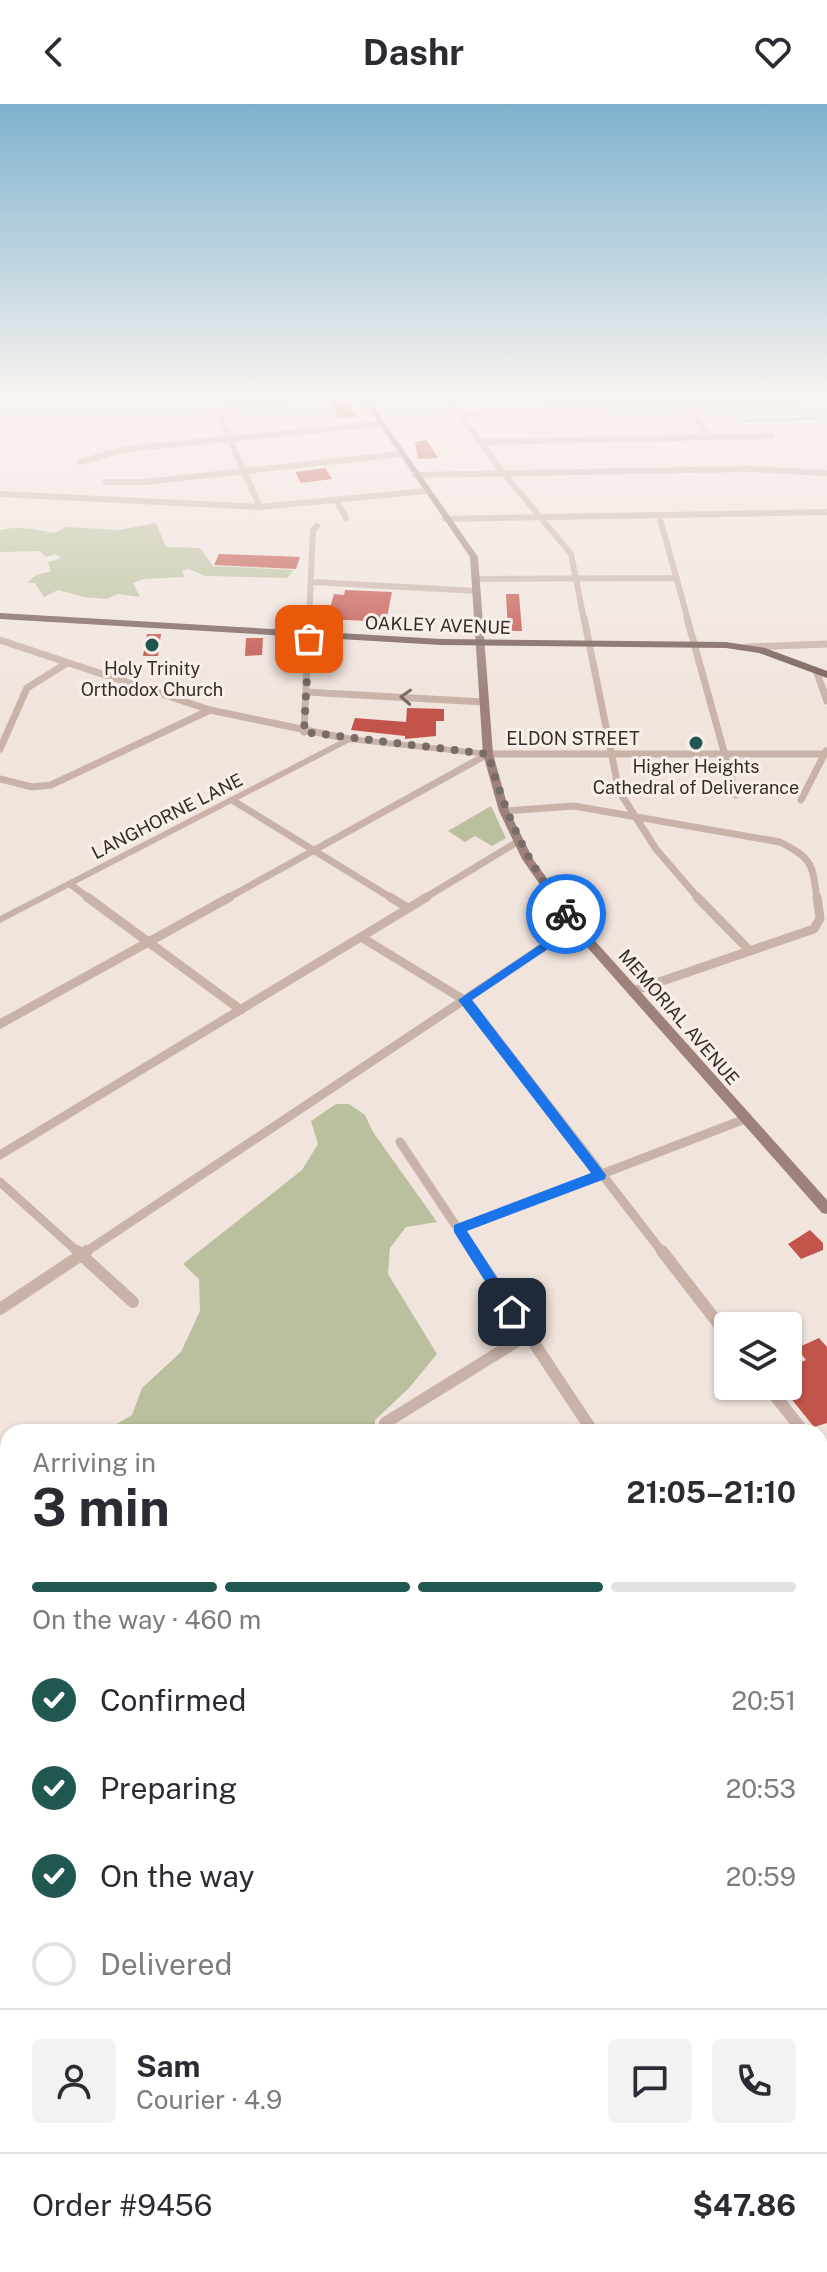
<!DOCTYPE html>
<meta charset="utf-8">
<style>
body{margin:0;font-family:"Public Sans",sans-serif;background:#f2f2f3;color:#2b2b33;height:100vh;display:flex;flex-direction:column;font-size:30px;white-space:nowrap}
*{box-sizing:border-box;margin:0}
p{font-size:26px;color:#7c7c81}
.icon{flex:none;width:44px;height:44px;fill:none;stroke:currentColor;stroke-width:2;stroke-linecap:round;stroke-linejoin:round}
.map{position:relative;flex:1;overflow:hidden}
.sheet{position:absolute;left:0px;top:1320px;width:828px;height:848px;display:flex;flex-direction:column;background:#fff;border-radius:24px 24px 0 0;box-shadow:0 2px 6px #0004}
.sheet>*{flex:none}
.tools{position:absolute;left:714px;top:1208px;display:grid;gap:16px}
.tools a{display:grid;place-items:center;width:88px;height:88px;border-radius:8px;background:#fff;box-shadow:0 2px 6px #0004;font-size:40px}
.pin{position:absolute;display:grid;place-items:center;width:68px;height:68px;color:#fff;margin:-34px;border-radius:16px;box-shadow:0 4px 12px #0006}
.courier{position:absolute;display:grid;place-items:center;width:80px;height:80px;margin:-40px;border:6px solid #1a73e8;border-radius:50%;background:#fff;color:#222;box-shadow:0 2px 10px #0007}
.overview em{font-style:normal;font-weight:700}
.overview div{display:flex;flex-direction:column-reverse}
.overview{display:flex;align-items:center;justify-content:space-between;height:136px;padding:0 32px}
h1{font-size:52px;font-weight:700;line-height:60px}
.bar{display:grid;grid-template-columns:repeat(4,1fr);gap:12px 8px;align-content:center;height:96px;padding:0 32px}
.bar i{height:10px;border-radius:6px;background:#e1e1e2}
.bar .selected{background:#205751}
.bar p{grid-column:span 4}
.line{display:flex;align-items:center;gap:20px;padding:0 32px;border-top:2px solid #e1e1e2}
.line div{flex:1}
.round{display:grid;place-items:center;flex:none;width:84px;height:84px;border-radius:8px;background:#f2f2f3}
ol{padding:0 32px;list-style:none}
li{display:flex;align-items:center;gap:24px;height:88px}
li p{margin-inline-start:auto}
li .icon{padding:8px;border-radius:50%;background:#205751;color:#fff;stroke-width:4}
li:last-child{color:#7c7c81}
li i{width:44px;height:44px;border:4px solid #e1e1e2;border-radius:50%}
header{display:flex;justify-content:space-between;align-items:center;height:104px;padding:0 32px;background:#fff;font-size:36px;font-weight:700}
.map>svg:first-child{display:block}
</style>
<header><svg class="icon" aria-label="back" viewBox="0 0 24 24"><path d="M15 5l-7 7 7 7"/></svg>Dashr<svg class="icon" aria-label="heart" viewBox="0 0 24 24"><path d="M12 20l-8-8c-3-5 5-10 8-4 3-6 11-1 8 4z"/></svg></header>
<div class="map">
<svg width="827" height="2168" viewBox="0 0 827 2168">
<rect width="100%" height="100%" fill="#f1e4dd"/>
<path fill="#bac09d" d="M156 419 166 443 200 444 213 462 294 466 287 474 205 472 189 465 182 467 185 473 144 475 133 479 140 493 118 490 107 495 84 493 58 486 44 493 35 479H27L36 471 51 467 48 458 61 454 56 450 46 453 40 447 0 448V426C20 422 34 425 54 429L66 423 119 426Z
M491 702 506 734 492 742 475 732 465 738 448 727Z
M336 1000H349L365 1011 373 1028 437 1118 406 1123 390 1144 388 1170 437 1250 409 1284 375 1316V1328H103L132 1311 142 1284 181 1248 200 1207 199 1175 183 1160 302 1066 318 1040 311 1017Z
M8 1400V1597L0 1602V1409Z"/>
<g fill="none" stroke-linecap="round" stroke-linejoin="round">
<path stroke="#7daea8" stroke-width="2" d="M741 317 821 314"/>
</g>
<path fill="#c2544b" d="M327 295H347L357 313 339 314Z
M427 336 438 354 418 355 415 338Z
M325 364 332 375 301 379 295 368Z
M219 450 279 452 300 453 296 465 214 461Z
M345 486 392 488 386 518 327 515 334 490 344 491Z
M506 490H519L522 527H508Z
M147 530H161L158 552H143Z
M246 534H263L262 551 245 552Z
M407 604 444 605V617H436V632L405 635V632L351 626 355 614 406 618Z
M810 1126 823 1139V1146L801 1155 788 1140Z
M819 1234 827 1243V1319L814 1323 781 1282H788V1264L806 1256 797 1244Z"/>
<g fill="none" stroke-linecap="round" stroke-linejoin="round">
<path stroke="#c9b3a9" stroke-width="6" d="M449 295 501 366 571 450 584 516
M687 297 708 333
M459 310 799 295
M480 338 772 332
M80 358 126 345 380 320
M415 371 748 365 827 369
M106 378H145L401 350
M0 390 260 403 426 387
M336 396 346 414
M260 403 217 307 289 295
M659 411 688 516
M445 415 827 408
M477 475 677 474
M313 478 477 487
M309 516 313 426 317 422"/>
<path stroke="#c9b3a9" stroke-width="7" d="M584 514 619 687 656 745 699 795
M687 514 736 691
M0 536 210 606 349 635
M747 543 827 540
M817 569 827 597
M306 588 484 598
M304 628 309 514
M0 645 27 584 67 559
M0 675 32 683 51 681 210 606
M232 696 393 795
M801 696 826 647
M504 707 574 702 780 738C813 755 812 759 817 795
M70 780 90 795
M226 795 488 650H825
M423 795 519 737"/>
<path stroke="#c9b3a9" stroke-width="9" d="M87 793 241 906
M390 793 408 804
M697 793 750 847
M361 833 469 899 663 1149
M633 887 814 825 820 814 817 793
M0 920 230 793
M400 1038 474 1149
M0 1051 427 793
M0 1078 79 1149
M459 1125 745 1015
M84 1149 575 822"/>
<path stroke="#c9b3a9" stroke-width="12" d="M77 1147 133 1198
M473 1147 593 1328
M662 1147 728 1232
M0 1205 87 1147
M767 1282 804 1328
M385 1319 527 1231
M820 1346 827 1343"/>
<path stroke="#c9b3a9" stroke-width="15" d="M820 1602 827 1603
M0 1799 8 1793
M820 1843 827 1844
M0 2117 8 2120
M227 2160 307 2168
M694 2160V2168"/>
<path fill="#c9b3a9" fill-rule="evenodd" d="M349 632 488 647 492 650 488 653 350 638 0 819V812Z"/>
<path fill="#9d817a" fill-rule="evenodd" d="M362 295H368L478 453 493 650 509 707 533 755 579 819 827 1096V1110L822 1109 571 825 522 755 499 707 483 650 470 453Z"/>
<path fill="#785f5a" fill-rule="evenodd" d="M0 509 441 535 726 538 765 544 827 567V574L759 549 726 544 441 541 0 515Z"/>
</g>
<defs><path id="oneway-chevron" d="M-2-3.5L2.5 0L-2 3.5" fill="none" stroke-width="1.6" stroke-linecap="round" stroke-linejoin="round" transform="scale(2)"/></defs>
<use stroke="#796863" href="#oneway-chevron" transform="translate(406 593) rotate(-177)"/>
<linearGradient id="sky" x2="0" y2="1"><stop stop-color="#7db2ce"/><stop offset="0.49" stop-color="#f9f3f0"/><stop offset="1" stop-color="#f9f3f0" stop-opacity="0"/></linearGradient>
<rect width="827" height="598" fill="url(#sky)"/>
<path fill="#1a73e8" d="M566 806 579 819V824L472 896 606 1071 605 1075 467 1127 519 1208 512 1214 507 1212 454 1128V1121L591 1069 458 896 569 821 561 810Z"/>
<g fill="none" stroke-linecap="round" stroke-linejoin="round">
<path stroke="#786c68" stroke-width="8" stroke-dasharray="0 14.4" d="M309 535 304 628 488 650C507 714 525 755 566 810"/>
</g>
<g fill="#205751" stroke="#f9efe9" stroke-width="3">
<circle cx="152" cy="541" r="8"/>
<circle cx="696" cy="639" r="8"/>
</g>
<g text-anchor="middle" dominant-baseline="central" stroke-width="6" stroke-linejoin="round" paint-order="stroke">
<g font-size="18" fill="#372b29" stroke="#f9efe9">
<text transform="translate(438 521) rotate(2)">OAKLEY AVENUE</text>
<text x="573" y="634">ELDON STREET</text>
<text transform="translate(167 712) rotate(-27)">LANGHORNE LANE</text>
<text transform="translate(679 913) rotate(49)">MEMORIAL AVENUE</text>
</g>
<g font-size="18" fill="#372b29" stroke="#f9efe9">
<text x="152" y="564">Holy Trinity<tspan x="152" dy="21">Orthodox Church</tspan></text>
<text x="696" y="662">Higher Heights<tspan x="696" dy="21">Cathedral of Deliverance</tspan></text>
</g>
</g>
</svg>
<div class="tools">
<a><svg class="icon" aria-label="layers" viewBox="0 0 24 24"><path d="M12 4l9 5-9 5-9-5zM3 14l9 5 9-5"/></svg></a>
</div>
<div class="pin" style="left:309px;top:535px;background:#ea580c"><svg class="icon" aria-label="bag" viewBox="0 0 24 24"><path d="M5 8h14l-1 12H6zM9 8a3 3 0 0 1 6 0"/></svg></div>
<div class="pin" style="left:512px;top:1208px;background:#1f2937"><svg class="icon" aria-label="home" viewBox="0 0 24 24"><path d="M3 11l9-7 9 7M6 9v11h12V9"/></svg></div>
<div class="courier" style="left:566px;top:810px"><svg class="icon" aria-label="bike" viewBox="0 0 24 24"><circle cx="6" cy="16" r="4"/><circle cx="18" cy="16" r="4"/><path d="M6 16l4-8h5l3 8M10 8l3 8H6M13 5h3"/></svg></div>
<section class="sheet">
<div class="overview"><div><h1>3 min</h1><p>Arriving in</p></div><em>21:05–21:10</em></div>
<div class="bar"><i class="selected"></i><i class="selected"></i><i class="selected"></i><i></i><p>On the way · 460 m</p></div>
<ol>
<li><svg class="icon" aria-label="check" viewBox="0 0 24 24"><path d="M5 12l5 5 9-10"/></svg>Confirmed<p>20:51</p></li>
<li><svg class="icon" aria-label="check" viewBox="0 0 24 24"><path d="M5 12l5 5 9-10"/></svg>Preparing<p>20:53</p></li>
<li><svg class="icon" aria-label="check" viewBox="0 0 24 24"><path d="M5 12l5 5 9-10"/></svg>On the way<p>20:59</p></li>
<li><i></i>Delivered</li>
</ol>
<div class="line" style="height:144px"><a class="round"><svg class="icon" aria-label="person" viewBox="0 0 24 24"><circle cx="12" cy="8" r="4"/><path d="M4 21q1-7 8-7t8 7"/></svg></a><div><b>Sam</b><p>Courier · 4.9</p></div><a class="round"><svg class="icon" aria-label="chat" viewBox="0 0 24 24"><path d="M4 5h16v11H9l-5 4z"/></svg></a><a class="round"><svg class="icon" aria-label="phone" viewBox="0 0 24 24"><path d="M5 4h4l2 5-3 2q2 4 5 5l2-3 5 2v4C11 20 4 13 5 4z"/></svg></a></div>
<div class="line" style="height:104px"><div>Order #9456</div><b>$47.86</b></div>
</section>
</div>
